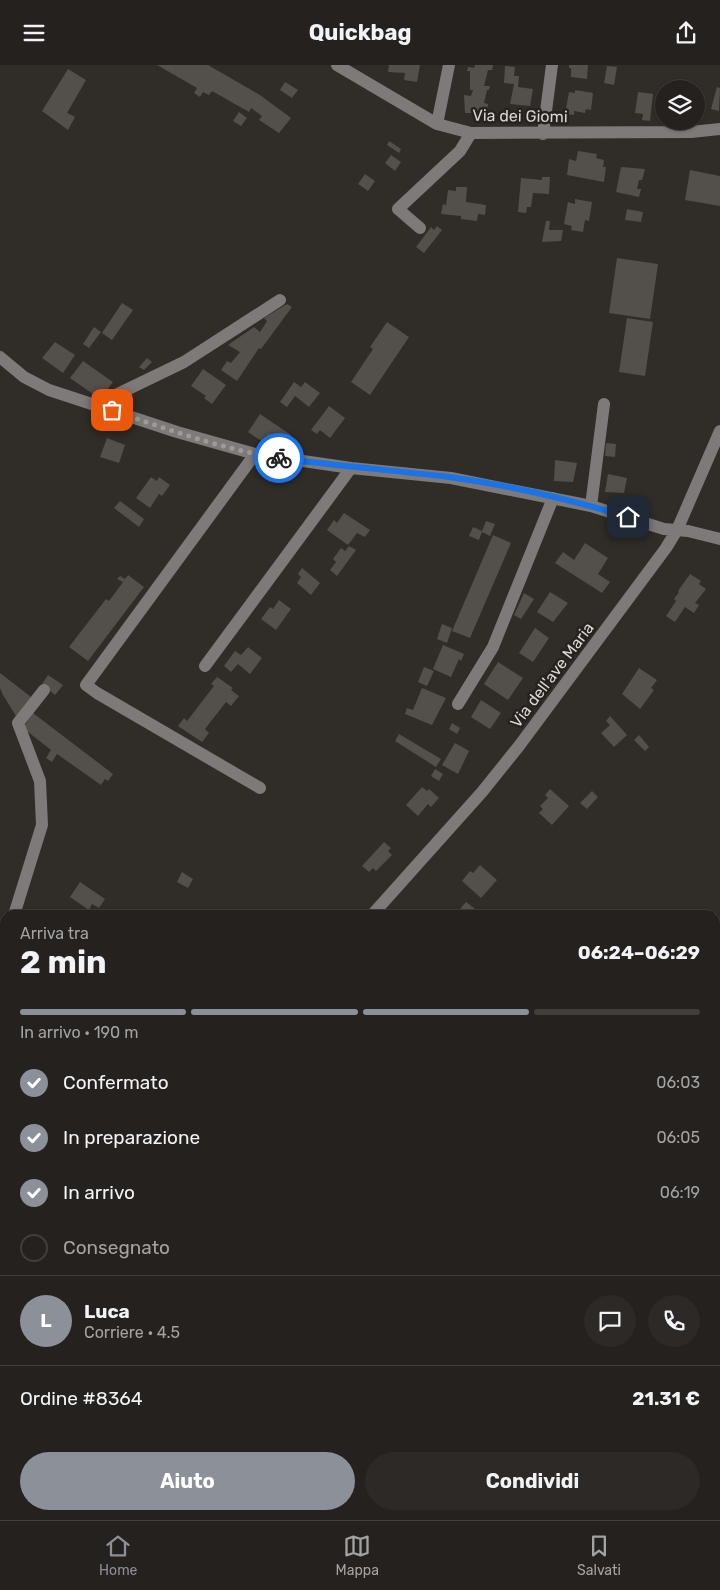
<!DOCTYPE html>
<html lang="it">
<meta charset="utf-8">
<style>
body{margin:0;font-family:Rubik,sans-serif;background:#2c2927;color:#f1f3f6;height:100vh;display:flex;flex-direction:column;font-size:19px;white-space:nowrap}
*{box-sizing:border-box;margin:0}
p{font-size:16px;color:#a3a3a4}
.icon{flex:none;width:28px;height:28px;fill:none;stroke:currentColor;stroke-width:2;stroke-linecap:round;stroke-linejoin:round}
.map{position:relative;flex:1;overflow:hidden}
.panel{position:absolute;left:0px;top:845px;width:720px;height:610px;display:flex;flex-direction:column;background:#24211e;border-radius:15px 15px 0 0;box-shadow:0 1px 4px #0004,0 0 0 1px #413e3c}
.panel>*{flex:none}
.fabs{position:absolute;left:655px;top:15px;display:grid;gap:10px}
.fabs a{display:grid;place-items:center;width:50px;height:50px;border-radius:50%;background:#24211e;box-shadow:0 1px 4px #0004,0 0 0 1px #413e3c;font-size:25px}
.pin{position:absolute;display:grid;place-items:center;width:42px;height:42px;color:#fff;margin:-21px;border-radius:10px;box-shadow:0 2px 8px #0006}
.courier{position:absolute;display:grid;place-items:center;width:50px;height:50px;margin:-25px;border:4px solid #1a73e8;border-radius:50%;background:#fff;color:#222;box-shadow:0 1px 6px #0007}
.summary em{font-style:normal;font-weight:700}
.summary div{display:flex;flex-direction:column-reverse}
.summary{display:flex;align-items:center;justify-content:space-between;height:85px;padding:0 20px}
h1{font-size:32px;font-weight:700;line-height:38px}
.bar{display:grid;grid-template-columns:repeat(4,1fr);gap:8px 5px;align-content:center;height:60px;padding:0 20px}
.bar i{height:6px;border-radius:4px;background:#413e3c}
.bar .current{background:#8c9099}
.bar p{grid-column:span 4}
.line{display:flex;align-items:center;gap:12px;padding:0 20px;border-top:1px solid #413e3c}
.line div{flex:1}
.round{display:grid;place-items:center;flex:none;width:52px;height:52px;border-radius:26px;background:#2c2927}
ol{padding:0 20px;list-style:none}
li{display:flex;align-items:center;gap:15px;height:55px}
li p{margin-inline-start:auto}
li .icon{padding:5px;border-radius:50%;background:#8c9099;color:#fff;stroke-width:4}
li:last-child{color:#a3a3a4}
li i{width:28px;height:28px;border:2px solid #413e3c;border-radius:50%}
.button{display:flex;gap:10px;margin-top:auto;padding:10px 20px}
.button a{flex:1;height:58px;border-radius:30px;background:#8c9099;color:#fff;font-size:20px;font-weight:700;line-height:58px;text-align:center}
.button a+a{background:#2c2927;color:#f1f3f6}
header{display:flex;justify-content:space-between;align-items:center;height:65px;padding:0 20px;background:#24211e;font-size:22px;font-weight:700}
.dock{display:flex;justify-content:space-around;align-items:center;height:70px;border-top:1px solid #413e3c;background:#24211e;font-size:14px;color:#a3a3a4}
.dock a{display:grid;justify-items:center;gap:2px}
.dock .current{color:#8c9099}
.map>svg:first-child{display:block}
</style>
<header><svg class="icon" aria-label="menu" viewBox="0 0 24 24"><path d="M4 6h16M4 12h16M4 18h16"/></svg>Quickbag<svg class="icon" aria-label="share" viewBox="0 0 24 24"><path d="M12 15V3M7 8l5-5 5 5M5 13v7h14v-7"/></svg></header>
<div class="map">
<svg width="720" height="1455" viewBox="0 0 720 1455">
<rect width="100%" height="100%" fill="#302c28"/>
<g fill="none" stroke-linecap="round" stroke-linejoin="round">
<path stroke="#4f4611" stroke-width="4" d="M715 1069 720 1068"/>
</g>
<path fill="#534f4a" d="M157 0H208L260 30 291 53 279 68 259 55 262 51 251 43 249 47 212 26 209 30 203 27 200 32 194 28 197 23Z
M389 0H420L417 17 404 15 405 8 388 7Z
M475 0H493L492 5H488L484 21H490L489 25H487L484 38 488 39 487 48H465L464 30 471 31 473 25H470V6H467L468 2 474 3Z
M569 0H588L587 14 571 12V3H569Z
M505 1 515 2 514 11H519L518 22 533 24 530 41 510 39 514 19 504 18Z
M607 1 617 2 614 20 604 18Z
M68 4 86 15 67 48 75 52 68 65 42 46Z
M285 17 298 25 292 33 280 25Z
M717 22 720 23 719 46 711 44Z
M575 25 593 28 591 45 586 44 585 48 574 46V50L565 49 569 27 575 28Z
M638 27 653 29 650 56 642 55 643 49 635 48Z
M662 31H664V52L657 51Z
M239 47 247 53 241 61 233 56Z
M389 76 401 84 399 88 387 80Z
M578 86 597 89 596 93 604 95 603 102H606L604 117 567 110 569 94 576 96Z
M391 90 401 97 395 106 385 98Z
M621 102 645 104 642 115H639L637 124H641L639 132 616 127Z
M690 105 720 111V141L685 135Z
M365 109 375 116 368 126 358 119Z
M542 112H550L549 129 533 128 531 142H527L526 148 518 147 521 113 542 115Z
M456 122H467L466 137 486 140 485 150 478 149 477 156 461 154V151L441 149 443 139 446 140 448 125 456 126Z
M575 134 592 137 589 156 585 155 583 167 571 165 572 161 564 159 568 137 575 139Z
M627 144 643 147 641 157 625 155Z
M546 156H550L549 165H563L561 176 542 177Z
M437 161 442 165 424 188 416 182 431 162 434 165Z
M617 193 658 199 650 254 609 248Z
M122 238 133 245 112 275 102 268Z
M287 239 292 242 261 284 259 283 237 316 221 305 227 296 231 298 240 287 228 280 254 262 260 267 267 256 264 253Z
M627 253 653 257 645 311 619 307Z
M387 257 409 272 370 330 351 317 373 284 370 282Z
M94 262 101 267 89 283 83 279Z
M55 277 75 290 63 308 42 293Z
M147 293 152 297 144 305 139 302Z
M83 296 113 317 100 334 70 313Z
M203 304 226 320 212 339 204 333 206 331 191 321Z
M294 317 301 322 305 317 320 328 309 342 295 331 287 342 280 337Z
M329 341 345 353 330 373 320 365 317 369 311 365Z
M260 349 291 370 279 388 248 367Z
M107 373 125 380 119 398 100 392Z
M606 378 616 379 615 392 605 391Z
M555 395 577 398 573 417 554 416Z
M608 409 627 413 624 428 605 427Z
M151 412 157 416 159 412 170 420 162 431 159 429 150 443 136 433Z
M120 436 144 454 139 462 114 443Z
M344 448 370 465 365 472 357 468 348 480 327 465 334 455 337 458Z
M486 456 495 459 490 471 482 467 479 475 469 471 473 462 482 466Z
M493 470 511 478 470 573 452 566Z
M585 478 608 493 598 509 610 517 602 528 555 498 563 487 574 495Z
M349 481 356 485 337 511 330 505 336 497 333 494 341 483 345 486Z
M302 503 320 518 311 530 297 518 301 512 298 509Z
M690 509 701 516 699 519 706 524 695 538 699 540 694 548 685 542 675 557 666 551 676 536 674 534 679 527 678 526Z
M128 510 144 522 88 596 69 582 106 534 109 536 123 517 117 514 120 511 125 514Z
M550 527 568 538 553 557 537 547Z
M524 528 534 534 521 554 514 550Z
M279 535 291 544 276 565 261 554 270 542 273 544Z
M442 559 452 563 447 578 437 574Z
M535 563 549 573 533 597 519 588Z
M443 580 464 589 461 596 459 594 451 612 433 604Z
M248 582 262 593 250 609 238 599 231 607 224 601 235 586 241 590Z
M498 597 523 613 508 635 484 619Z
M424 602 434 606 427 621 418 617Z
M639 603 657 615 651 623 654 625 640 644 622 629Z
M0 608 31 632 16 651 3 630 0 623Z
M48 610 63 620 55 630 42 619Z
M217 612 233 623 231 625 239 631 231 641 226 637 205 664 209 668 202 677 178 661 184 653 187 656 214 621 211 619Z
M422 623 446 633 432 660 405 649 407 643 413 645Z
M481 635 501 648 490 664 471 652Z
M33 648 113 709 108 716 105 714 101 720 57 689 52 697 46 693 51 685 23 663Z
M610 651 627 670 614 682 601 668 610 660 606 656Z
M452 658 460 663 457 669 449 664Z
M399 669 441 694 436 702 395 676Z
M639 670 649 682 645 686 634 675Z
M455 678 469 686 458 709 442 700Z
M435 704 443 709 439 716 431 711Z
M422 722 427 726 429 724 439 733 431 742 428 739 418 751 406 740Z
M550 724 569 741 552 760 539 748 543 744 540 741 548 733 545 730Z
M592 726 598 732 587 744 580 738Z
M384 777 391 783 388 786 392 790 376 806 373 803 369 807 362 801Z
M480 800 497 815 481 833 462 816 470 806 473 808Z
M182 807 193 814 188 823 177 817Z
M80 817 105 834 99 843 92 839 89 845 70 832Z
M466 837 483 850H468L460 844Z
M0 993 5 995V1020L0 1018Z
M0 1118 5 1120V1141L0 1139Z
M0 1432 5 1434V1449L0 1448Z
M85 1450H114L111 1455H82Z"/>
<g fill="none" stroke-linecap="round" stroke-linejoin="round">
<path stroke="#7d7a79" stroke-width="12" d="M337 0 437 59 471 68 691 67 720 64
M437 59 449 0
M543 69 552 0
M420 163 398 144 460 86 471 68
M0 292 24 312 49 325 177 367 255 389 351 403 451 413 591 441 664 464 688 466 720 474
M95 340 184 297 280 235
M255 389 86 620 97 628 260 723
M591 441 604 339
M205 601 351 403
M458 639 493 582 553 433
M14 850 42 760 40 716 18 658 44 625
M372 850 482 727 519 681 666 483 677 465 720 366
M0 947 5 923
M0 1028 5 1029
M715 1357 720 1361
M145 1450 150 1455
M69 1455 70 1450"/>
</g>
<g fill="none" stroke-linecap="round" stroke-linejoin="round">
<path stroke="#9e9a98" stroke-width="5" stroke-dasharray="0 9" d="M112 345C166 364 222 384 279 393"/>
<path stroke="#1a73e8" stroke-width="6" d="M279 393C336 401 392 405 449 412 507 420 572 435 628 452"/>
</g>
<g text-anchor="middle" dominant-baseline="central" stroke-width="5" stroke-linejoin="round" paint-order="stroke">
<g font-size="16" fill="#d9d6d4" stroke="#27221e">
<text transform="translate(520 51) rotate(1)">Via dei Giomi</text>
<text transform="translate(552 610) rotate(-53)">Via dell'ave Maria</text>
</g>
</g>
</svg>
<div class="fabs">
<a><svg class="icon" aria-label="layers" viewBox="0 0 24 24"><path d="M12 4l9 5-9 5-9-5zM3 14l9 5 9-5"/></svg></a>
</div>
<div class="pin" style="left:112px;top:345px;background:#ea580c"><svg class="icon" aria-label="bag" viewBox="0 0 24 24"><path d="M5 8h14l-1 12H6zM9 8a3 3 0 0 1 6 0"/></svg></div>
<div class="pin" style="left:628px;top:452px;background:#1f2937"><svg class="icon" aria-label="home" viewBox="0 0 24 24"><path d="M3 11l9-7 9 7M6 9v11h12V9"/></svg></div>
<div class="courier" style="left:279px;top:393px"><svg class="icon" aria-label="bike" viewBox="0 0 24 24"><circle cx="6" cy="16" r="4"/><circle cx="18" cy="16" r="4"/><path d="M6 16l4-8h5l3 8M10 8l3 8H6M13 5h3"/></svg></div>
<section class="panel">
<div class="summary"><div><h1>2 min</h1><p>Arriva tra</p></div><em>06:24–06:29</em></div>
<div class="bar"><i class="current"></i><i class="current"></i><i class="current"></i><i></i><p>In arrivo · 190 m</p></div>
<ol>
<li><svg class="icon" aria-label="check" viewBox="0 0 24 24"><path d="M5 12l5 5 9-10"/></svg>Confermato<p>06:03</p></li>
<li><svg class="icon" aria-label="check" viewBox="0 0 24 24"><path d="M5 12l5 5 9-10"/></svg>In preparazione<p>06:05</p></li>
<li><svg class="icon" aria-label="check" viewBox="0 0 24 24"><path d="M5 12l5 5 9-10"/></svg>In arrivo<p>06:19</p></li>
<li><i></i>Consegnato</li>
</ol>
<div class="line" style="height:90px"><b class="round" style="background:#8c9099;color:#fff">L</b><div><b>Luca</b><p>Corriere · 4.5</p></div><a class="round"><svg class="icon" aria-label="chat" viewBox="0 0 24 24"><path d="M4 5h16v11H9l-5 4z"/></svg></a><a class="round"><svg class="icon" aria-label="phone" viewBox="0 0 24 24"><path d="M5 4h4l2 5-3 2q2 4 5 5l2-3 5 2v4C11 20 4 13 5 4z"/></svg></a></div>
<div class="line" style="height:65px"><div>Ordine #8364</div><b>21.31 €</b></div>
<div class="button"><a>Aiuto</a><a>Condividi</a></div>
</section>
</div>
<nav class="dock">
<a class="current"><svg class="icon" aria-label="home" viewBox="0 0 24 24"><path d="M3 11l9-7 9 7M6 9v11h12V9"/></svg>Home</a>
<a><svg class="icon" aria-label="map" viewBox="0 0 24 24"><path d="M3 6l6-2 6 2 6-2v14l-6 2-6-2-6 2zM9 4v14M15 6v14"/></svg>Mappa</a>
<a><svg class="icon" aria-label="saved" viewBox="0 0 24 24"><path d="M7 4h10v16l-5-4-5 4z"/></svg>Salvati</a>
</nav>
